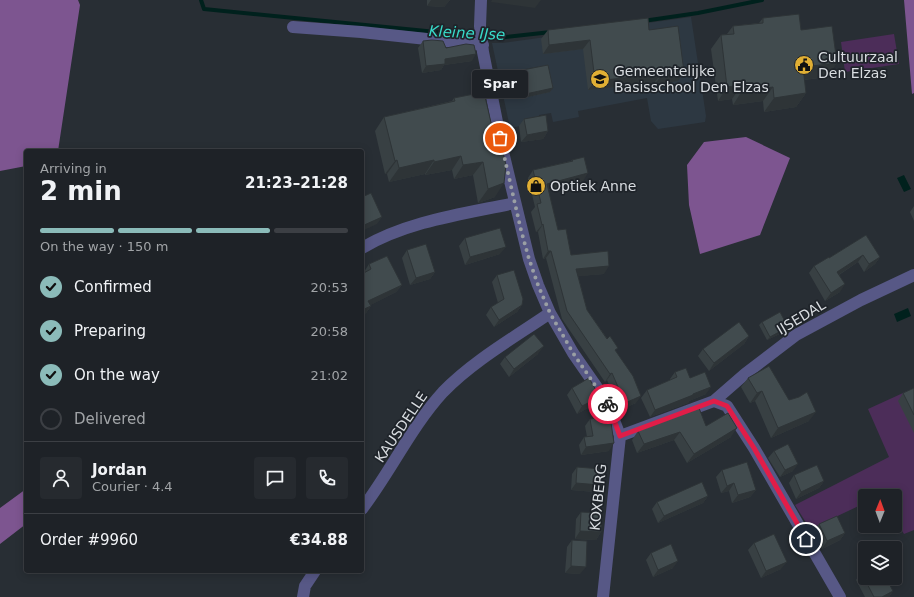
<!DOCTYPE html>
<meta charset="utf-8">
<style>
body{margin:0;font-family:"DejaVu Sans",sans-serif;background:#262a2f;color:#f1f3f6;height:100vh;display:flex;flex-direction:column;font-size:15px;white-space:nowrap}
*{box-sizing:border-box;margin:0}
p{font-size:13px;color:#a1a4a7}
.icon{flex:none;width:22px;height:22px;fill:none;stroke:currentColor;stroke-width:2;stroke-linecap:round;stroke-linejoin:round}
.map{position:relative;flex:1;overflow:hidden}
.side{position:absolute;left:24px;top:149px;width:340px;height:424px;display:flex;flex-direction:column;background:#1e2227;border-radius:4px;box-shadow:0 2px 10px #0003,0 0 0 1px #3c3f44}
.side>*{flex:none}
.needle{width:26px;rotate:1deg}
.controls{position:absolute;left:858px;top:489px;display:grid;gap:8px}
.controls a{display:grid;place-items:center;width:44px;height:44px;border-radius:4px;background:#1e2227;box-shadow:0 2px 10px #0003,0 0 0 1px #3c3f44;font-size:20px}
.pin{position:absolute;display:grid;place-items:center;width:34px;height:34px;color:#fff;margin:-17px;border:2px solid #fff;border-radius:50%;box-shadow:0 1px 4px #0007}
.courier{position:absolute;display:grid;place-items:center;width:40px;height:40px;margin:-20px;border:3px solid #e11d48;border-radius:50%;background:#fff;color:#222;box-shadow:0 1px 5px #0007}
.bubble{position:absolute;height:28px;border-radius:4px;background:#1e2227;box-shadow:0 2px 10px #0003,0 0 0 1px #3c3f44;font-size:13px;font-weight:700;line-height:28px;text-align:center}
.headline em{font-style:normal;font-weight:700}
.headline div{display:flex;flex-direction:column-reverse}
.headline{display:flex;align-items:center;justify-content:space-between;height:68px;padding:0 16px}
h1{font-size:26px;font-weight:700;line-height:30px}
.bar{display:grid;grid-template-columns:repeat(4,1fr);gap:6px 4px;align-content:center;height:48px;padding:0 16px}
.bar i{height:5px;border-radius:3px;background:#3c3f44}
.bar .active{background:#8bbbb9}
.bar p{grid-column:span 4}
.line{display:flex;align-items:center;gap:10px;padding:0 16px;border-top:1px solid #3c3f44}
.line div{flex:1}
.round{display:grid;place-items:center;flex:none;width:42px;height:42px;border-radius:4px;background:#262a2f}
ol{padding:0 16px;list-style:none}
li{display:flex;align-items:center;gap:12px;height:44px}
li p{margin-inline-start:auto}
li .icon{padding:4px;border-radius:50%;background:#8bbbb9;color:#111;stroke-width:4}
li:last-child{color:#a1a4a7}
li i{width:22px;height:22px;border:2px solid #3c3f44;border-radius:50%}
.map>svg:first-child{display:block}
</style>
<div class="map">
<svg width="914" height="597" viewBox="0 0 914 597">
<rect width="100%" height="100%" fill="#282e34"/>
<path fill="#2d3842" d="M691 17 706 116 705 122 658 129 651 121 647 98 578 111 579 117 553 122 551 113 539 115 540 122 510 128 492 43H502Z"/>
<path fill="#4c2d59" d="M894 34 899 64 845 72 841 42Z
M914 388V530L904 534 895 519V496H865V503L810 529 795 505 889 457 868 409Z"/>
<path fill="#7d5590" d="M0 0H78L80 5 58 151H26V166L0 171Z
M904 0H914V93L912 94Z
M746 137 790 158 760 235 700 254 689 205 687 165 704 142Z
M26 489V524L0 544V508Z"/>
<path fill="#00211d" d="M904 175 911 189 904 192 897 178Z
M908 308 911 316 897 322 894 314Z"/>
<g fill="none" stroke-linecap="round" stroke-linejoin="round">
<path stroke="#00211d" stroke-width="4" d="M201 0 204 9 497 38 551 32
M643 21 698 13 762 0"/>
<path stroke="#575886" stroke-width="12" d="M481 0 480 26 483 52 503 152 529 259 538 285 550 313 573 353 607 402 620 436 603 597
M293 27 361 32 483 45
M362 248C408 221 463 214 515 203
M714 401 727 406 754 448 840 597
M620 436 714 401 745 374 796 335 861 300 914 275
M362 509C391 471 411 427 443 392 473 361 515 337 550 313
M303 597 305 586 315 571"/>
</g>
<path fill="#384043" d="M427 0H450L444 7 427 6Z
M763 18 801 30 827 77 804 80 806 93 796 107 764 112 763 101 733 105 732 99 718 101 711 49 721 35 727 34 733 26 759 23Z
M548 30H649L678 81 654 85V83L588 90 583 49 543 54 541 39Z
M423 41 446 48 472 61 444 65 441 70 422 73 418 48Z
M517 71 553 88 550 92 519 99 514 75Z
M484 92 495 197 478 203 473 175 454 179 452 170 425 175V174L389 182 387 174H385L375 131 384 117 452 101 454 98Z
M524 119 548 131 543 139 521 142 519 126Z
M572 160 583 181 548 190 558 230 571 255 604 274 578 276 587 310 616 351 636 403 620 410 607 380 605 382 562 319 546 258 543 259 538 232H536L531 212 535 207 528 178 533 170 571 161Z
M914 206V221L910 212Z
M866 235 880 257 875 264 864 272 858 262 839 275 840 292 825 301 809 273 814 266 829 258Z
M465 238 500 254 465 265 459 246Z
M407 250 435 272 430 279 410 285 402 258Z
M369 264 402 285 396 292 370 305 371 306 366 313 362 315V274L364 272Z
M497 275 522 305 517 312 494 327 486 315 491 307 498 303 492 282Z
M762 322 788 327 786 331 767 340 759 325Z
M749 336 744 344 709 371 698 356 703 349Z
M538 354 509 377 500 364 505 357Z
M675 372 690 378 706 394 689 401 688 403 650 417 641 398 647 390 670 380V379Z
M748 378 789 400 809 421 771 438 755 401 750 403 741 387Z
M572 388 595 404 577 414 567 395Z
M914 388V433L898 401 903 393Z
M590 419 609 451 581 455 579 445 584 437H587L585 426Z
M706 426 731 437 687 463 674 440 637 453 632 440 638 431Z
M774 451 793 471 780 477 768 458Z
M577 467 595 492 571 490 572 474Z
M722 470 756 490 750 497 732 503 729 491 721 493 716 477Z
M794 475 824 481 819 488 796 499 789 483Z
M708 496 703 503 658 523 652 509 657 502Z
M581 512 601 532 596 540 575 539 576 519Z
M819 524 845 533 840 540 822 549 814 531Z
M572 540 580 574 565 573 567 547Z
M754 543 781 569 761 578 748 550Z
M651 553 673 568 653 577 646 560Z
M861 572 893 591 889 597H865L856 580Z"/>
<path fill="#2e3437" d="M431 0H450L444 7 427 6Z
M492 0H541L535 8 491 2Z
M590 40 583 49 543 54 549 45Z
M476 54 472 61 444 65 441 70 422 73 426 66 445 59Z
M837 63 827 77 793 81 803 67Z
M684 72 678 81 654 85 661 76Z
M661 74 654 83 588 90 595 81Z
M742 85 732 99 718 101 727 87Z
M773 87 763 101 733 105 742 91Z
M553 88 550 92 519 99 521 95Z
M806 93 796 107 764 112 774 98Z
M548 131 543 139 521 142 527 135Z
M461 156 452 170 425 175 434 162Z
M397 160 387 174H385L395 161Z
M434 160 425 174 389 182 399 168Z
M483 162 473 175 454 179 463 165Z
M588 173 583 181 541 191 547 184Z
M504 183 495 197 478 203 488 189Z
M382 217 377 224 362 231V226Z
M543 224 538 232H536L542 225Z
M506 247 500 254 465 265 470 257Z
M548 251H551L546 258 543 259Z
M863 255 858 262 832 279 837 272Z
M880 257 875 264 864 272 869 264Z
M609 266 604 274 571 277 576 269Z
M435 272 430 279 410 285 416 278Z
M845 284 840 292 825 301 831 293Z
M402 285 396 292 363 309 368 301Z
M522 305 517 312 494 327 499 320Z
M371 306 366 313 362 315V310Z
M788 327 786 331 767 340 770 337Z
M749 336 744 344 709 371 714 363Z
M544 346 538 354 509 377 514 369Z
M612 373 607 380 605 382 610 374Z
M711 387 706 394 689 401 688 403 650 417 655 410Z
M762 391 755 401 750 403 757 393Z
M641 396 636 403 620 410 625 403Z
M600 397 595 404 577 414 582 406Z
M816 412 809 421 771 438 778 428Z
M737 428 731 437 687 463 694 454Z
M680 432 674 440 637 453 644 444Z
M614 443 609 451 581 455 586 447Z
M798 464 793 471 780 477 785 470Z
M824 481 819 488 796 499 801 492Z
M576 483 600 485 595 492 571 490Z
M734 483 729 491 721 493 727 486Z
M756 490 750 497 732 503 738 495Z
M708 496 703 503 658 523 664 516Z
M580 531 601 532 596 540 575 539Z
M845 533 840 540 822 549 827 541Z
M678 561 673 568 653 577 658 570Z
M787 562 781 569 761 578 766 571Z
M571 566 586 567 580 574 565 573Z
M893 591 889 597H882Z"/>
<path fill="#414b4e" stroke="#2e3437" d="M799 14 801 30 832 26 837 63 803 67 806 93 774 98 773 87 742 91V85L727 87 721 35 734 34 733 26 763 23V18Z
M648 18 649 30 678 26 684 72 661 76V74L595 81 590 40 549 45 548 30Z
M432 40 443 41 446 48 466 44 474 45 476 54 445 59V64L426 66 423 41Z
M548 65 553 88 521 95 517 71Z
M484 92 497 149 502 148 506 165 504 183 488 189 483 162 463 165 461 156 434 162V160L399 168 397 160 395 161 384 117 455 101 454 98Z
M546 115 548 131 527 135 524 119Z
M584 157 588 173 547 184 558 230 566 229 571 255 608 251 609 266 576 269 587 310 607 339 610 336 618 348 615 350 633 376 641 396 625 403 612 373 610 374 567 311 551 251H548L543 224 542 225 537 204 541 203 533 170 573 161 572 160Z
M371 193 382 217 362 226V197Z
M500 228 506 247 470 257 465 238Z
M866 235 880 257 869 264 863 255 837 272 845 284 831 293 814 266 829 257V258Z
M426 244 435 272 416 278 407 250Z
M387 256 402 285 368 301 371 306 362 310V274L371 269 369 264Z
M514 270 523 299 522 305 499 320 491 307 504 299 497 275Z
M780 312 788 327 770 337 762 322Z
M739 322 749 336 714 363 703 349Z
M534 334 544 346 514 369 505 357Z
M769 366 789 400 799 397 807 392 816 412 778 428 762 391 757 393 748 378Z
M686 368 690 378 705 372 711 387 693 394V395L655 410 647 390 677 377 675 372Z
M589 378 600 397 582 406 572 388Z
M914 388V415L903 393Z
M699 408 706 426 728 413 737 428 694 454 680 432 644 444 638 431Z
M610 416 614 443 586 447 584 437 593 436 590 419Z
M788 444 798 464 785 470 774 451Z
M747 462 756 490 738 495 734 483 727 486 722 470Z
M817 465 824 481 801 492 794 475Z
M577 467 601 469 600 485 576 483Z
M702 482 708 496 664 516 657 502Z
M581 512 602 513 601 532 580 531Z
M837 516 845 533 827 541 819 524Z
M774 534 787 562 766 571 754 543Z
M572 540 587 541 586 567 571 566Z
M671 544 678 561 658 570 651 553Z
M865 570V578H886L893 591 882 597H874L861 572Z"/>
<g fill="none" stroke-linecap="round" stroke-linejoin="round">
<path stroke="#9a9fa4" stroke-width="4" stroke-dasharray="0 7.2" d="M500 138 521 230 529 259 538 285 550 313 573 353 608 404"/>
<path stroke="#e11d48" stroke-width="5" d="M608 404 620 436 714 401 727 406 754 448 806 539"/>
</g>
<defs>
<symbol id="civic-disc" viewBox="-11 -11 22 22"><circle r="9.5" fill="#e1af34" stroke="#1f242a"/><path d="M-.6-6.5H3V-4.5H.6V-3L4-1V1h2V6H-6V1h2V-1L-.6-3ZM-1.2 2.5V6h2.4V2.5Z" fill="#111"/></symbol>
<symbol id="school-disc" viewBox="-11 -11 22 22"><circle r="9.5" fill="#e1af34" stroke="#1f242a"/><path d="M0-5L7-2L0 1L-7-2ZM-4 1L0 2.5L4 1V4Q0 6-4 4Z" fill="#111"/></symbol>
<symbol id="shop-disc" viewBox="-11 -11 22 22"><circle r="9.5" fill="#e1af34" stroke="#1f242a"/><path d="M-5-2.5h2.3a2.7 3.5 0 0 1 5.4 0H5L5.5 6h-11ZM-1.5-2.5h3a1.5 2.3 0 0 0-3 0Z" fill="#111"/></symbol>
</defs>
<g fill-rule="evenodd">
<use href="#civic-disc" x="793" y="54" width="22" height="22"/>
<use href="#school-disc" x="589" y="68" width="22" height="22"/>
<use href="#shop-disc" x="525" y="175" width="22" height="22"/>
</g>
<g text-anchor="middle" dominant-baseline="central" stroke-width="3.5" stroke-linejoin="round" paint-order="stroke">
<g font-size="14" fill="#d8dce0" stroke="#1f242a" text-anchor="start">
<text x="818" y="57">Cultuurzaal<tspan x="818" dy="16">Den Elzas</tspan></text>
<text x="614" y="71">Gemeentelijke<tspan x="614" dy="16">Basisschool Den Elzas</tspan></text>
<text x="550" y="186">Optiek Anne</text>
</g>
<g font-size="14" fill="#d8dce0" stroke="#1f242a">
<text transform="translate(801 317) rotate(-31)">IJSEDAL</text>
<text transform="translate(401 427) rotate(-56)">KAUSDELLE</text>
<text transform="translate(598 497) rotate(-84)">KOXBERG</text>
</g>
<g font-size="15" font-style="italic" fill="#38dbc9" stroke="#1f242a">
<text transform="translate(467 33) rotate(3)">Kleine IJse</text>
</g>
</g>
</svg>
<div class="controls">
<a><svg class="needle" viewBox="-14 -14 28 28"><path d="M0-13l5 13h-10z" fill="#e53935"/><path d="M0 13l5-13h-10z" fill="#a1a4a7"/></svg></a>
<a><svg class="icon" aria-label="layers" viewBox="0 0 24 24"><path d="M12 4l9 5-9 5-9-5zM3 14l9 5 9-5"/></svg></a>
</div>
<div class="pin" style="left:500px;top:138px;background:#ea580c"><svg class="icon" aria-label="bag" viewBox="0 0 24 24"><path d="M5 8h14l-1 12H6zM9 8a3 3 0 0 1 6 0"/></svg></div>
<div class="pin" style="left:806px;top:539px;background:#1f2937"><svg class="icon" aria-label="home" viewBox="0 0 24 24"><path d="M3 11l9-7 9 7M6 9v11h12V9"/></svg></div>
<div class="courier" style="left:608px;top:404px"><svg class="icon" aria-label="bike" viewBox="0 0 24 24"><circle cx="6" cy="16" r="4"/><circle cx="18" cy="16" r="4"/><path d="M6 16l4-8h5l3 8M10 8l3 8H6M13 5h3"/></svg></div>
<div class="bubble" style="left:472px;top:70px;width:56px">Spar</div>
<section class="side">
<div class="headline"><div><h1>2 min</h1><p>Arriving in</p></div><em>21:23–21:28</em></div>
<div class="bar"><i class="active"></i><i class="active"></i><i class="active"></i><i></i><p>On the way · 150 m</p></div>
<ol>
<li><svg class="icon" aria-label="check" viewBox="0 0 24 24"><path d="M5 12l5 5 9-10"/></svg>Confirmed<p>20:53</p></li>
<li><svg class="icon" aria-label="check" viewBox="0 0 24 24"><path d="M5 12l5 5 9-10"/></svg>Preparing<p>20:58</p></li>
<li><svg class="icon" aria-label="check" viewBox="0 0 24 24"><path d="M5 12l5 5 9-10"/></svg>On the way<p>21:02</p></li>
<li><i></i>Delivered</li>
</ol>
<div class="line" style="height:72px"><a class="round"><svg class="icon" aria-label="person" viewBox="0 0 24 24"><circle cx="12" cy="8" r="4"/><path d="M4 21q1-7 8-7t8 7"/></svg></a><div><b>Jordan</b><p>Courier · 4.4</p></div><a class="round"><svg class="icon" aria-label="chat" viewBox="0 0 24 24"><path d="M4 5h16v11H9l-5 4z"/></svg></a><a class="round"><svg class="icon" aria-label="phone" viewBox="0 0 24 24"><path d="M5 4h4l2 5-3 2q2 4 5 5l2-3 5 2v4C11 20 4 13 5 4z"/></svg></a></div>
<div class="line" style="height:52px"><div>Order #9960</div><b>€34.88</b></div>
</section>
</div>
